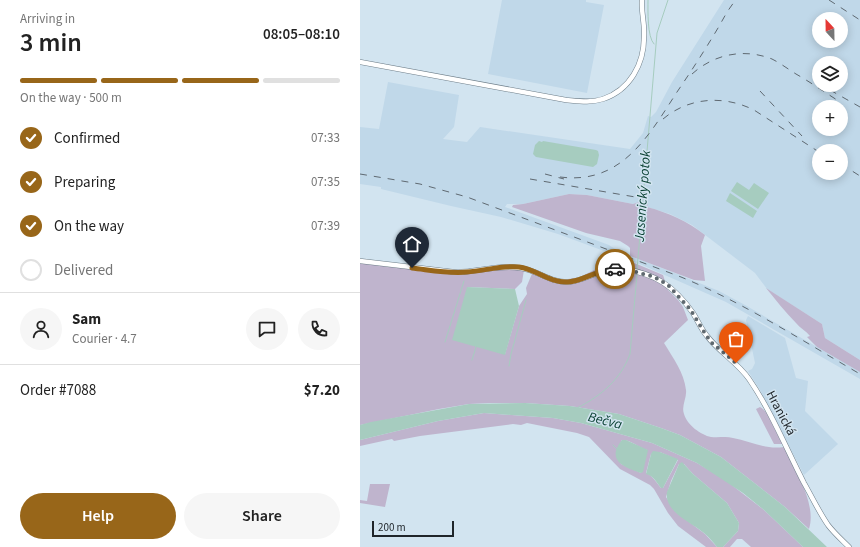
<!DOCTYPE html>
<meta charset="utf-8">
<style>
body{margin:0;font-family:"Source Sans 3",sans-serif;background:#f6f6f6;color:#222;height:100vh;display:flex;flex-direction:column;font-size:15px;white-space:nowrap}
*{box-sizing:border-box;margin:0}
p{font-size:13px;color:#767676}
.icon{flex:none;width:22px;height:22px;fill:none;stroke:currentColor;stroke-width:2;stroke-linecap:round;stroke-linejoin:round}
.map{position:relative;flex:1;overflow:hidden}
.sheet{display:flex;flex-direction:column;background:#fff;width:360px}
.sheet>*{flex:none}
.needle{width:26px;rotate:338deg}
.fabs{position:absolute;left:452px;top:12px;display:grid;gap:8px}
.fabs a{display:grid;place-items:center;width:36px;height:36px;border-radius:50%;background:#fff;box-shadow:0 2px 10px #0003;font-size:20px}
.scale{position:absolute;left:12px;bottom:10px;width:82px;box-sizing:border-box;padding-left:4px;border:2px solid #1f252a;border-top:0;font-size:11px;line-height:14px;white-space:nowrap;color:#1f252a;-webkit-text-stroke:3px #d2e4f0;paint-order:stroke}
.pin{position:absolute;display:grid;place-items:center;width:34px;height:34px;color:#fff;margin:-41px -17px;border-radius:50% 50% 50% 0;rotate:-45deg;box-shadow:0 0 4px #0007}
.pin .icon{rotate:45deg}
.courier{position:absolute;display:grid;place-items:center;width:40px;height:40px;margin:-20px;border:3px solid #986619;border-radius:50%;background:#fff;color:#222;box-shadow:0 1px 5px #0007}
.headline em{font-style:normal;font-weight:600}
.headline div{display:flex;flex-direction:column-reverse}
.headline{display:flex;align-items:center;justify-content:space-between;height:68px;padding:0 20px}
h1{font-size:26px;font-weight:600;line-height:30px}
.bar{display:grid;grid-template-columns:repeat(4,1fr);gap:6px 4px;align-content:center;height:48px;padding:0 20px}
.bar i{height:5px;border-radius:3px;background:#e0e0e0}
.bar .on{background:#986619}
.bar p{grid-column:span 4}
.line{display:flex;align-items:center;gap:10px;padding:0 20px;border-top:1px solid #e0e0e0}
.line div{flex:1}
.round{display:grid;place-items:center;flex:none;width:42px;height:42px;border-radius:21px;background:#f6f6f6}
ol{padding:0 20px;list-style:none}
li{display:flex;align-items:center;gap:12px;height:44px}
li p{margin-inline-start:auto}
li .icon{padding:4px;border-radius:50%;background:#986619;color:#fff;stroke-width:4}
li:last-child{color:#767676}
li i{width:22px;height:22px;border:2px solid #e0e0e0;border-radius:50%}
.primary-button{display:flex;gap:8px;margin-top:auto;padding:8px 20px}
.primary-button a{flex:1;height:46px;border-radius:24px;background:#986619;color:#fff;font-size:16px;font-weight:600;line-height:46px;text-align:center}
.primary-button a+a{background:#f6f6f6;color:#222}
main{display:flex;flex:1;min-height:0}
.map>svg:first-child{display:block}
</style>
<main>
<section class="sheet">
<div class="headline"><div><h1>3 min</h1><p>Arriving in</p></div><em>08:05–08:10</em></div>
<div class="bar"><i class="on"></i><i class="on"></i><i class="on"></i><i></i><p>On the way · 500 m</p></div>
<ol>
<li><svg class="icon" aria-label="check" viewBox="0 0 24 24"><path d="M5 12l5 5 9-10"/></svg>Confirmed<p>07:33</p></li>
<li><svg class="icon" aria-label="check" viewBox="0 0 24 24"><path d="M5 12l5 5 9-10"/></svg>Preparing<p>07:35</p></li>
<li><svg class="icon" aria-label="check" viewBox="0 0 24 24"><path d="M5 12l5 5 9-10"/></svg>On the way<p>07:39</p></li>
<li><i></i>Delivered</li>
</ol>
<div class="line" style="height:72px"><a class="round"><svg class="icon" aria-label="person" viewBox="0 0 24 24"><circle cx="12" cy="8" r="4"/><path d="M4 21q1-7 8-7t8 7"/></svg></a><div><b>Sam</b><p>Courier · 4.7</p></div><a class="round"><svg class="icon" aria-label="chat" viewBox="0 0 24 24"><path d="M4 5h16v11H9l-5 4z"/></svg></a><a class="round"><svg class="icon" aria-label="phone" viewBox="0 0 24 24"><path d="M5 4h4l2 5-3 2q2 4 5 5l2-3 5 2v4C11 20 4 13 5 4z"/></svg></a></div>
<div class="line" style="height:52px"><div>Order #7088</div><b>$7.20</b></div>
<div class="primary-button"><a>Help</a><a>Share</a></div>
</section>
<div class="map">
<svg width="500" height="547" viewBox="0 0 500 547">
<rect width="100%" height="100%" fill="#d2e4f0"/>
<path fill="#c0d8e9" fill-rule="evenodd" d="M142 0H226V2L244 5 227 93 128 74Z
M364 0H500V360L465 338 462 324 407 289 395 273 332 225 310 214 287 207V204L279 202 273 204 227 195 209 194 163 204H147L145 207 249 245 258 251 270 256 317 274 359 291 385 305 500 372V379L366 302 282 265 198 234 141 217 91 206 21 189V187L0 184V127L19 129 28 82 99 95 94 127 83 139 107 142 120 127 270 149 283 133 288 116 291 117 296 112 312 82ZM459 19H481V41H459ZM459 63H481V85H459ZM459 107H481V129H459ZM459 151H481V173H459Z
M388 316 425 338 436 378 448 381 445 411 478 444 444 475 400 390 388 371 392 369 395 363 386 320Z"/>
<path fill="#bfb4cd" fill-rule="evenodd" d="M209 194 227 195 273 204 279 202 288 203 287 207C309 213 327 221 345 235L341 246 345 281 334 280 270 256V248L268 246 260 241 226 233 152 207 153 205 163 204Z
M257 257H260L303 275 308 290 318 300 323 307 328 320 304 343C313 358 324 372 326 390 327 398 321 406 324 414 327 425 341 435 351 437 359 438 366 436 373 438 390 441 405 450 424 447 435 470 457 504 449 529L425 507 361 457 320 435 301 428 259 414 210 406 165 403H129L109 404 79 409 0 425V263L89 274 109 273 147 268 164 270 162 282 155 289 107 287 145 354 159 306 167 294 166 288 174 269 197 279H208L220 277 240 267 259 263 260 261Z
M406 288 462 324 465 338 500 360V372L457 347 447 337 450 336C446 331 440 328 436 323 425 312 416 300 406 288Z
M400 407C409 411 417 434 422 443V444H414L397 411 396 409Z
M124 413 193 418 221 423 292 443 337 463 364 479 404 510 443 547H391L382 539H377L370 547H363L378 531 379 523 367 503 333 474 324 464H319L311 481 306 497 316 512 345 534 357 547H346L318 526 308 513 294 489 290 485 260 469 229 437 217 433 167 423 161 425 153 424 60 436 34 441 32 439 0 446V440L78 421ZM262 440C272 440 279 448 287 450L281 473 261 464 257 449ZM300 452 318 460 303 488H301C296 482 293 476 286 473L291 454Z
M10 484H30L25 507 0 503V500L7 501Z"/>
<path fill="#a6ccbf" d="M179 141 182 142 183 141 236 150 238 151 239 155 237 164 233 167 176 157 173 154 175 145Z
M377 182 389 190 394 183 409 193 398 209 371 191Z
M370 193 397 211 393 218 366 201Z
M107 287 155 289 159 306 145 355 92 340Z
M165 403 210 406 259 414 301 428 320 435 361 457 425 507 467 547H443L404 510 383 493 337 463 292 443 221 423 193 418 124 413 78 421 0 440V425L11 422 109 404Z
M262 440H266L288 450 283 472 281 473C263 467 246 460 262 440Z
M293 451 300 452 318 459 303 488H301C296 482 294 476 286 474L291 454Z
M322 462 333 474 367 503 379 523 378 531 363 547H357C353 542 349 537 344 533 331 522 304 512 307 492L319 464Z"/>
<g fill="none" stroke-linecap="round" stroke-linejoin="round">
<path stroke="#a6ccbf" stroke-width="1" d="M288 0C288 10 287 37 294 44
M277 270 297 33 308 0
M85 342 104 281
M112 360 116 347
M149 366 151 354 166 300
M217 408C241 396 261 379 270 354L277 274
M253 445 258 450"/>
<defs>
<path id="secondary" d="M0 62 206 100C218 101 231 103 243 99 270 90 284 64 284 37 285 24 281 12 282 0
M0 261 94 272C116 273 138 264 160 268 178 270 190 283 209 282 228 280 243 266 264 269 296 274 314 286 333 313 338 321 341 329 347 336 359 352 377 362 389 379 411 411 426 448 444 483 452 497 459 512 468 525 474 533 482 540 489 547"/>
</defs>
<use href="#secondary" stroke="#6d7d88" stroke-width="5.5"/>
<use href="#secondary" stroke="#fff" stroke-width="4.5"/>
<path stroke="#5f6971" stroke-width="1" stroke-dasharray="7 7" stroke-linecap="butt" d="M469 0 500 20
M332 74C354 54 384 48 412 59 420 63 428 69 436 74 450 82 463 91 477 100
M470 90 500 107
M400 91 442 136
M303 119C329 97 364 95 394 110L459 152
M481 164 500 176
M0 174 60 184 107 197 321 277C384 303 441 340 500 374
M185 174 204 179
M200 177C261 185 288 137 317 92 330 73 343 53 355 33 362 22 367 10 376 0
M170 179 287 199
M282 192 286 193"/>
</g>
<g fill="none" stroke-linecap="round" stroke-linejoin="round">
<path stroke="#5e686f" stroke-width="4" stroke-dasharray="0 7.2" d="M255 269H265L291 276 298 279 308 285 330 309 346 335 352 343 376 363"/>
<path stroke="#986619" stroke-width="5" d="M52 268C70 270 89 274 107 272 124 271 142 265 159 267 176 269 189 283 208 282 224 281 238 269 255 269"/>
</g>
<g text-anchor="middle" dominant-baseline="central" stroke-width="3" stroke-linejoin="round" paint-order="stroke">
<g font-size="13" fill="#1f252a" stroke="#d2e4f0">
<text transform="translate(421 413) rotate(62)">Hranická</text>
</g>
<g font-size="14" font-style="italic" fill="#0b4234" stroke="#d2e4f0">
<text transform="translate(283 196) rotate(-86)">Jasenický potok</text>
<text transform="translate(245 421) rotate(14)">Bečva</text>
</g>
</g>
</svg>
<div class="fabs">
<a><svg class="needle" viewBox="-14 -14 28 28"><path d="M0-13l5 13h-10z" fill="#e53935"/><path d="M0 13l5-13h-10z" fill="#767676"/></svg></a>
<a><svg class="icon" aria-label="layers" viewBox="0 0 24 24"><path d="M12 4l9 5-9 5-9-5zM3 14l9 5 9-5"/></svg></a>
<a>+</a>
<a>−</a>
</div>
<div class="scale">200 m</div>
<div class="pin" style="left:376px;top:363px;background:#ea580c"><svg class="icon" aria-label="bag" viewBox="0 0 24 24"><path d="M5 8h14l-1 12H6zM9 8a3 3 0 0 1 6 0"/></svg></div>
<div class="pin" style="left:52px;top:268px;background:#1f2937"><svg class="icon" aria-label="home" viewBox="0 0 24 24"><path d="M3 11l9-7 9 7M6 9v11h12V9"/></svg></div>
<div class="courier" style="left:255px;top:269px"><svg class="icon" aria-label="car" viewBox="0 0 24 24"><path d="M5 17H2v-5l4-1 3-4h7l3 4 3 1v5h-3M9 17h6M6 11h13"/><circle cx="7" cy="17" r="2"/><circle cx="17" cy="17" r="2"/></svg></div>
</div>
</main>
